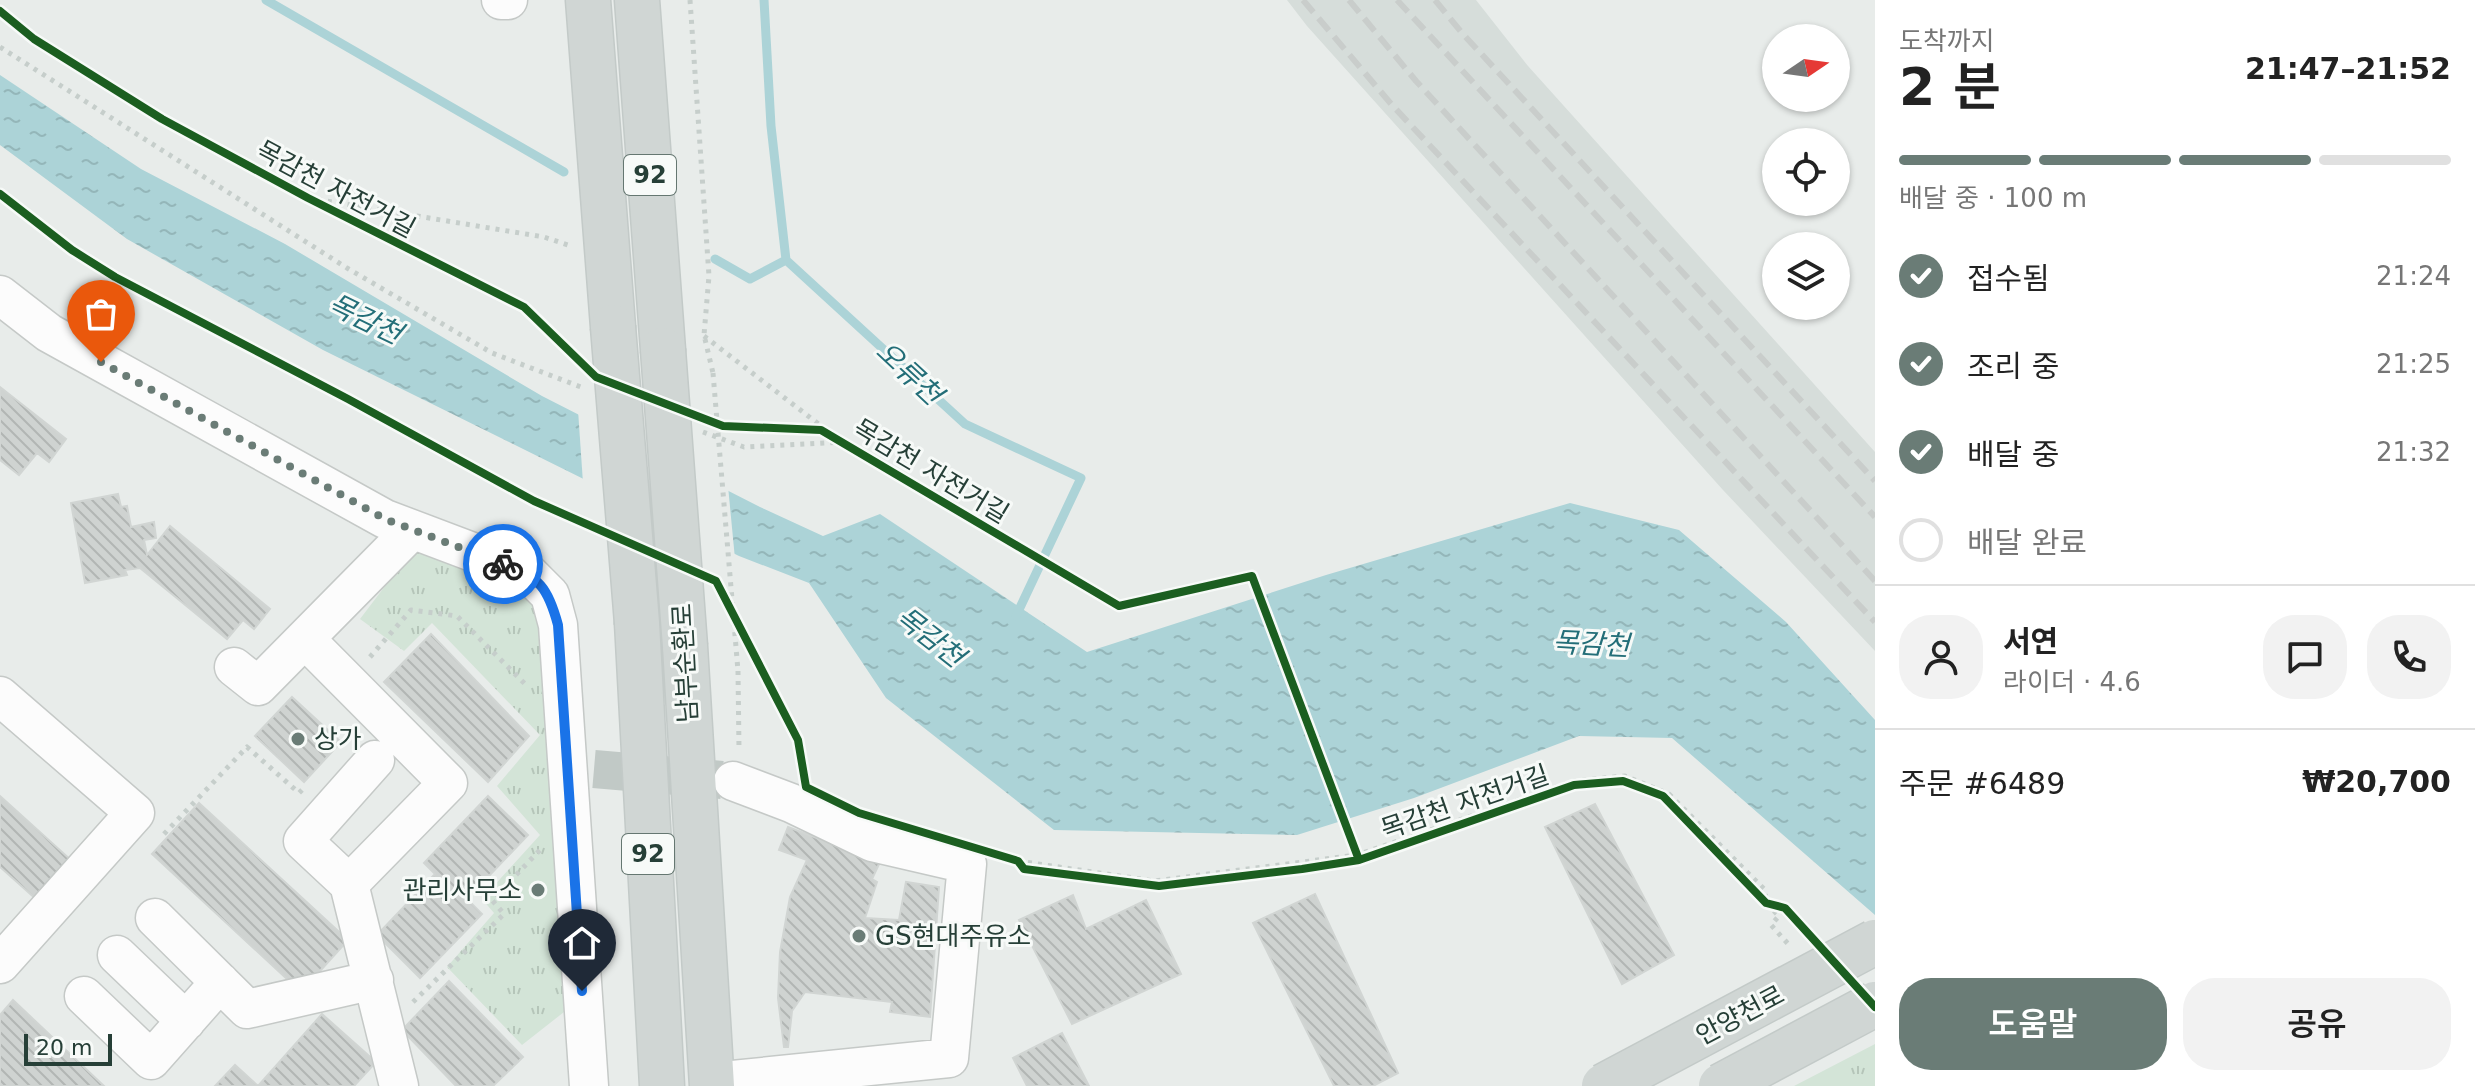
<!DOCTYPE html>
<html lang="ko">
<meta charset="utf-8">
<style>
body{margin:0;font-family:"DejaVu Sans","Noto Sans KR",sans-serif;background:#f2f2f2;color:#222;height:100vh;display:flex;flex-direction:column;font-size:30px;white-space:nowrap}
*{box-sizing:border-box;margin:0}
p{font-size:26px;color:#767676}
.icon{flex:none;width:44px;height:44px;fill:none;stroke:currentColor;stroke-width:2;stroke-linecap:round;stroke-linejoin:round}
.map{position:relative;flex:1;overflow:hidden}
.details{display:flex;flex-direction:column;background:#fff;width:600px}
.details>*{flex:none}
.needle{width:52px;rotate:77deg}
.fabs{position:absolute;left:1762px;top:24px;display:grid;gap:16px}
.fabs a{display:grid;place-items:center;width:88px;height:88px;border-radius:50%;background:#fff;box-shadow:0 2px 6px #0004;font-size:40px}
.scale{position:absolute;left:24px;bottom:20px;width:88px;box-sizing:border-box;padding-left:8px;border:4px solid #263f37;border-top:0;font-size:22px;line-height:28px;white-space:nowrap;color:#263f37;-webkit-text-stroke:6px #f7faf8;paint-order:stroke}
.pin{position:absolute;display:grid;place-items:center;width:68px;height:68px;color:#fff;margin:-82px -34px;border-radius:50% 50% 50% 0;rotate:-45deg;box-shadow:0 0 8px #0007}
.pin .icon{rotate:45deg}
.courier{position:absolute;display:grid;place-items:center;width:80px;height:80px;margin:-40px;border:6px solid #1a73e8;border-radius:50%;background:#fff;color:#222;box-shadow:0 2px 10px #0007}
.summary em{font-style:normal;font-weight:600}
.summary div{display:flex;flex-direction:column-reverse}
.summary{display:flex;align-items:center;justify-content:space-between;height:136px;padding:0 24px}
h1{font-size:52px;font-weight:600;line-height:60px}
.bar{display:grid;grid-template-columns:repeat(4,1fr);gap:12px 8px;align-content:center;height:96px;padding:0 24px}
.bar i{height:10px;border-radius:6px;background:#e0e0e0}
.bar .on{background:#6a7c76}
.bar p{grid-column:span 4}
.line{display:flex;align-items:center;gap:20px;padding:0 24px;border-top:2px solid #e0e0e0}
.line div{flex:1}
.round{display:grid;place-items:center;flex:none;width:84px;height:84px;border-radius:32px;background:#f2f2f2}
ol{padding:0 24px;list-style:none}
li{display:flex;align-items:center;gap:24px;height:88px}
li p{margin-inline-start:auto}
li .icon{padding:8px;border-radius:50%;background:#6a7c76;color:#fff;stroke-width:4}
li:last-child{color:#767676}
li i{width:44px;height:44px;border:4px solid #e0e0e0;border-radius:50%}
.primary-button{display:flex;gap:16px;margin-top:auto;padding:16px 24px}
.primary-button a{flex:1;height:92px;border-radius:32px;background:#6a7c76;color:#fff;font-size:32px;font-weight:600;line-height:92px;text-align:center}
.primary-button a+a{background:#f2f2f2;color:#222}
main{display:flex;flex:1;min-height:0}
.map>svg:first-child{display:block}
</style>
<main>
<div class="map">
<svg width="1875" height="1086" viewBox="0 0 1875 1086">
<defs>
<pattern id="grass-tufts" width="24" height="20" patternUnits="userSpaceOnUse" patternTransform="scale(2)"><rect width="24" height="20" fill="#d3e4d7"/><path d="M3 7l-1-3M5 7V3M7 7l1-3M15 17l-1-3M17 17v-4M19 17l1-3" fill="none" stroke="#b5c5b9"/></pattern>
<pattern id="water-ripples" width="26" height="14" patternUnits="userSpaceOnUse" patternTransform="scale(2)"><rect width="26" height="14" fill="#acd3d7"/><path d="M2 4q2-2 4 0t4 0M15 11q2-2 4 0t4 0" fill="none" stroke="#94b6b9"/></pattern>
<pattern id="building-back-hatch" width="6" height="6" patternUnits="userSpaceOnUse" patternTransform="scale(2)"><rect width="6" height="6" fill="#cfd3d1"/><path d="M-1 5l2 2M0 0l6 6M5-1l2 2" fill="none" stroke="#b2b6b4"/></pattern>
</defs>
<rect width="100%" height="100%" fill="#e8ecea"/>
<path fill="#d6ddda" d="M1287 0H1476L1528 66 1875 452V651L1723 490 1307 26Z"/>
<path fill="url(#grass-tufts)" d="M433 548 514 585 532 600 542 630 559 885 564 1012 522 1045 447 967 494 913 482 899 540 835 497 786 540 735 432 623 404 651 360 619 408 556Z
M1875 1044V1086H1794Z"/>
<path fill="url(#water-ripples)" d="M0 75 141 169 285 244 542 396 760 507 823 536 880 514 1087 652 1326 575 1570 503 1679 530 1786 622 1875 720V915L1672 738 1579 736 1414 798 1297 835 1054 830 886 698 809 583 739 556 323 350 127 239 0 145Z"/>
<path fill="#e8ecea" d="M578 410 728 486 735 559 583 483Z"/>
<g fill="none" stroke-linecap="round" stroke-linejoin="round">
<path stroke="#acd3d7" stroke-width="9" d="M266 0 564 172
M764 0 771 126 786 260 965 424 1081 478 1016 616
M715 259 750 279 786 260"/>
</g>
<path fill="url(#building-back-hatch)" stroke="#d1d5d3" stroke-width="2" d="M0 387 66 439 49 462 37 453 19 475 0 460Z
M118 494 121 507 127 506 131 527 154 522 156 538 144 540 147 555 170 526 270 609 254 629 243 620 227 639 140 568 125 570 127 575 85 583 71 503Z
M431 634 529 736 488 782 384 682Z
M292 697 341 742 304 782 255 736Z
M0 796 72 861 36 899 0 867Z
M488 796 528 835 467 899 482 914 420 978 377 935 435 874 424 863Z
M199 803 348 940 301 992 152 854Z
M1595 804 1674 955 1622 984 1545 827Z
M788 827 880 862 872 879 877 882 865 918 899 920 906 882 939 887 930 1017 890 1012 892 1002 805 992 792 1011 788 1047H784L778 998 780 952 790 897 807 860 779 850Z
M1315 894 1398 1073 1373 1086H1334L1253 923Z
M1073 895 1086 929 1146 900 1181 974 1072 1024 1019 920Z
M449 981 523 1057 493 1086H456L402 1030Z
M13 1000 104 1086H0V1015Z
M322 1014 376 1062 354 1086H215L235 1065 258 1086Z
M1062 1033 1089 1086H1027L1013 1058Z"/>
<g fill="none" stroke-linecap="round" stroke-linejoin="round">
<path stroke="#c1c9c6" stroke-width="38" stroke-dasharray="38 19" stroke-linecap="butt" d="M594 769 722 780"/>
<defs>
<path id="minor" d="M501 0H508
M0 295 49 333 385 519 528 573 550 595 558 625 589 1086
M305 639 448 783 349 884 399 1086
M234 667 258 686 412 530
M0 696 135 813 0 964
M349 884 303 841 375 760
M155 918 247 1009 374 980
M117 955 186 1021
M84 996 151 1060 220 982
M712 1082 949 1058 967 864 872 842 791 803 733 781"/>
<path id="major" d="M588 0 613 327
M637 0 663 350
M637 623 662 1086
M685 646 712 1086"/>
</defs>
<use href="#minor" stroke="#c5c9c7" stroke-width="41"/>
<use href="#major" stroke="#c3cac8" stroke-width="47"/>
<path stroke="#c6cecb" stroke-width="5" stroke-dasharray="4 6" stroke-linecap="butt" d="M690 0 709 276 704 335 713 373
M0 47 347 268 492 353 581 387
M308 198 544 237 571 246
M704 336 842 442
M703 432 744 447 843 442
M370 657 411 610 457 616 528 687
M738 671 739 749
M164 834 247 747 299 793 302 790
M1018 861 1154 881 1357 855 1574 781 1625 776 1669 794 1765 890 1766 903 1779 916 1771 925 1790 946
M413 1002 504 914 492 900 540 850"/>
<use href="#minor" stroke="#fcfcfc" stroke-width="38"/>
<use href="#major" stroke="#d0d6d4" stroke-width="44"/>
<path stroke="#c9cdcb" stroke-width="6" stroke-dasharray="16 8" stroke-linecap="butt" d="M1303 0 1392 105 1875 622
M1349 0 1416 81 1875 581
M1397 0 1875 517
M1435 0 1462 33 1875 481"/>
<defs>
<path id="major-bridge" d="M613 327 637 623
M663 350 685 646
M1604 1086 1875 942
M1721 1086 1875 1004"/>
</defs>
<use href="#major-bridge" stroke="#c3cac8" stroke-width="47" stroke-linecap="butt"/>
<path stroke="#c6cecb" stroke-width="5" stroke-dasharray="4 6" stroke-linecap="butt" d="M713 373 738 671"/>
<use href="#major-bridge" stroke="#d0d6d4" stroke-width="44"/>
<defs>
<path id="cycleway" d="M0 11 34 39 162 119 308 198 524 307 596 377 723 426 821 430 1119 606 1252 576 1359 860
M0 194 72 250 115 277 348 399 534 501 716 581 798 740 806 787 859 813 1018 861 1024 869 1159 886 1302 869 1359 860 1574 785 1623 781 1663 796 1766 903 1785 908 1875 1007"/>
</defs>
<use href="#cycleway" stroke="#f7faf8" stroke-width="13"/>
<use href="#cycleway" stroke="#1b5e20" stroke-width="8"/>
</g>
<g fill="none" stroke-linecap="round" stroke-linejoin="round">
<path stroke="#6a7c76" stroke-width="8" stroke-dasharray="0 14.4" d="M101 362 385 519 503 564"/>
<path stroke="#1a73e8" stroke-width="10" d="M503 564C540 577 548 588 558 625L582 991"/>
</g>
<g fill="#6a7c76" stroke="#f7faf8" stroke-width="3">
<circle cx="298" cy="739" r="8"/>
<circle cx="538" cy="890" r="8"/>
<circle cx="859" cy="936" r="8"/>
</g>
<g text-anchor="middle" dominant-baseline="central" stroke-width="6" stroke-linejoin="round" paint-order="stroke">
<g fill="#f7faf8" stroke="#657771" stroke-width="2">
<rect x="624" y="155" width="52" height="40" rx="6"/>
<rect x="622" y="834" width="52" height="40" rx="6"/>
</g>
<g font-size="24" font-weight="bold" fill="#263f37">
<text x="650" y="175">92</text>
<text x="648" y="854">92</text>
</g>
<g font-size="26" fill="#263f37" stroke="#f7faf8">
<text transform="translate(336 189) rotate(28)">목감천 자전거길</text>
<text transform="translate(931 471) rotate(31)">목감천 자전거길</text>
<text transform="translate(685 663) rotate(-93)">남부순환로</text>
<text transform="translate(1465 802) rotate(-19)">목감천 자전거길</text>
<text transform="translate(1740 1015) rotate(-28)">안양천로</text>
</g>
<g font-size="26" fill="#263f37" stroke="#f7faf8" text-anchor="start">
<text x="314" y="739">상가</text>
<text x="522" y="890" text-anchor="end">관리사무소</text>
<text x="875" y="936">GS현대주유소</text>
</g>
<g font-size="28" font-style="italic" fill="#236e78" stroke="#f7faf8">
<text transform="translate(365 319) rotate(26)">목감천</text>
<text transform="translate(909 373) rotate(43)">오류천</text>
<text transform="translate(930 637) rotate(38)">목감천</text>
<text transform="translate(1591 644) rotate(3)">목감천</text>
</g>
</g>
</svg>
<div class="fabs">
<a><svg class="needle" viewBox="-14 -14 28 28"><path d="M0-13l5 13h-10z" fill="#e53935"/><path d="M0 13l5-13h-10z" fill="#767676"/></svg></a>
<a><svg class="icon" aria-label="locate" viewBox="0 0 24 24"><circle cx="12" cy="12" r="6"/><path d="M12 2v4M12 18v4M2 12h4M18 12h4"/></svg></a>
<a><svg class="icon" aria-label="layers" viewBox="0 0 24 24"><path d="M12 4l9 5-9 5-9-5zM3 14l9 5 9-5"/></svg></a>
</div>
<div class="scale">20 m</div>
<div class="pin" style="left:101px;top:362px;background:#ea580c"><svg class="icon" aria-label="bag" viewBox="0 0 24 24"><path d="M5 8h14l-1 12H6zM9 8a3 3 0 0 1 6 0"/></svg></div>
<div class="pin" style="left:582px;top:991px;background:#1f2937"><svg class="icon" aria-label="home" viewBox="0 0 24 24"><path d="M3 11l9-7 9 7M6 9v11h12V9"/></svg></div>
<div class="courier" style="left:503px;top:564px"><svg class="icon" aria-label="bike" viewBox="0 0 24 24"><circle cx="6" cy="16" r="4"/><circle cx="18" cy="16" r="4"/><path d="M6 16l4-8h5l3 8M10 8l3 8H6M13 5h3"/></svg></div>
</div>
<section class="details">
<div class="summary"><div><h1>2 분</h1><p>도착까지</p></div><em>21:47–21:52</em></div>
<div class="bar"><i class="on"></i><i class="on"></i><i class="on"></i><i></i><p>배달 중 · 100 m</p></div>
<ol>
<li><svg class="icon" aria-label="check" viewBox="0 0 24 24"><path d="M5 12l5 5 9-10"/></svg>접수됨<p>21:24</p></li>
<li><svg class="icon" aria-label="check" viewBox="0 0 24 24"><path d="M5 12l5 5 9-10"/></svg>조리 중<p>21:25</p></li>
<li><svg class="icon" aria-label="check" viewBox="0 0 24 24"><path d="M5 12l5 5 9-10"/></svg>배달 중<p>21:32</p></li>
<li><i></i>배달 완료</li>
</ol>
<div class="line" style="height:144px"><a class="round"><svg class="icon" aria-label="person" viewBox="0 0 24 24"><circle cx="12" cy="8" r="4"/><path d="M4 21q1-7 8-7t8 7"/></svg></a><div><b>서연</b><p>라이더 · 4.6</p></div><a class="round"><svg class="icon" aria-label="chat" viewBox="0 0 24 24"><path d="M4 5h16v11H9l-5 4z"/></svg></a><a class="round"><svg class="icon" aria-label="phone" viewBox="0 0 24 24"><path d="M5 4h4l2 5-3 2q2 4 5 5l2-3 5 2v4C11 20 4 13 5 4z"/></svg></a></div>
<div class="line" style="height:104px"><div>주문 #6489</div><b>₩20,700</b></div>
<div class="primary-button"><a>도움말</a><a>공유</a></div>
</section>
</main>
